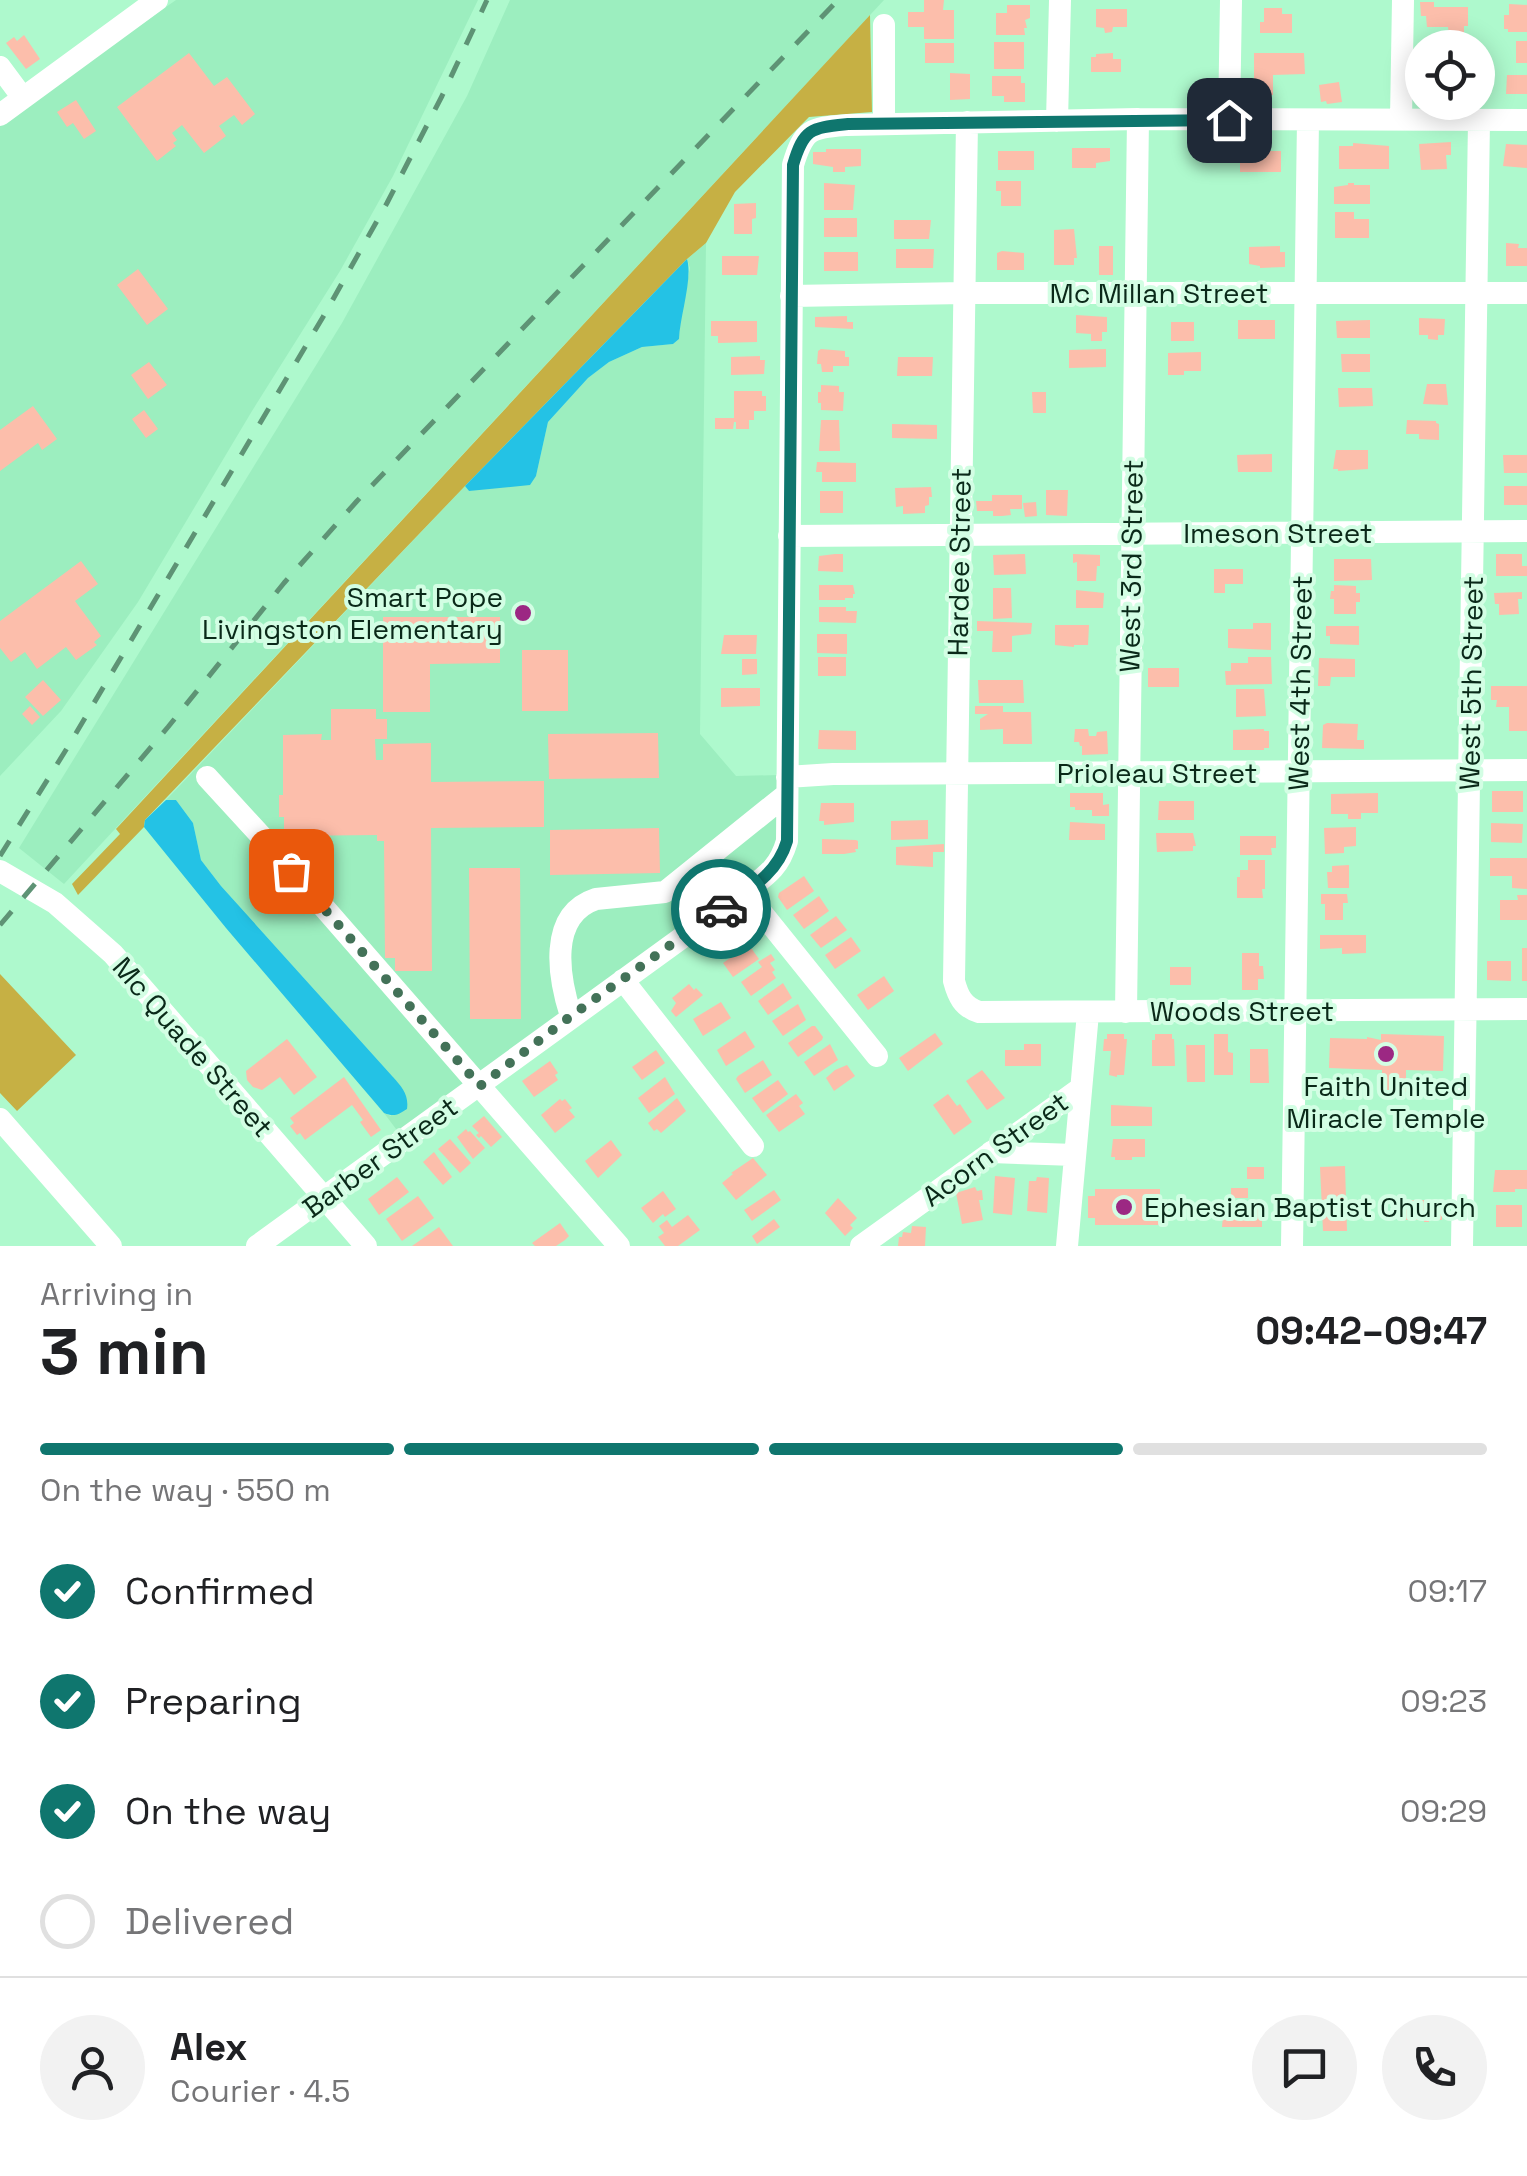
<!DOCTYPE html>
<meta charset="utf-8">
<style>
body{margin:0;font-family:"Space Grotesk",sans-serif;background:#f2f2f2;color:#202124;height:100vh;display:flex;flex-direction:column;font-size:38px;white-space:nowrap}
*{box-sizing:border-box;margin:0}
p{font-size:32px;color:#757577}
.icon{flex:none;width:55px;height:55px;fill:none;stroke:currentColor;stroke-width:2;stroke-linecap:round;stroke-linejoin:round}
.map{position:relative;height:1246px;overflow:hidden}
.sheet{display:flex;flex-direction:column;background:#fff;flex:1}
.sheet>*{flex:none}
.buttons{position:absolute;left:1405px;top:30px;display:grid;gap:20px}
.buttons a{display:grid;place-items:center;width:90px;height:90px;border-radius:50%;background:#fff;box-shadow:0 5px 25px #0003;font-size:50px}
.pin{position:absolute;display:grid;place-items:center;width:85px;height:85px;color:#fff;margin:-42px;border-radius:20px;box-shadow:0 5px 15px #0006}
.courier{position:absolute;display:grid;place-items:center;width:100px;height:100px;margin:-50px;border:8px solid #0f766e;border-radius:50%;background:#fff;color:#222;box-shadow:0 2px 12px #0007}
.headline em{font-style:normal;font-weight:600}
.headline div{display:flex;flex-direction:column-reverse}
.headline{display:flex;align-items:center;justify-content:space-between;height:170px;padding:0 40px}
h1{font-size:65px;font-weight:600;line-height:75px}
.bar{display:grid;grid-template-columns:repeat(4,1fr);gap:15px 10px;align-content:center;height:120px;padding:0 40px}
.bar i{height:12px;border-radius:8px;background:#e0e0e0}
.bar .selected{background:#0f766e}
.bar p{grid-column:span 4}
.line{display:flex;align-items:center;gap:25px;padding:0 40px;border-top:2px solid #e0e0e0}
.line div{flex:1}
.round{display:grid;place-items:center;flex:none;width:105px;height:105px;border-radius:52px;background:#f2f2f2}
ol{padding:0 40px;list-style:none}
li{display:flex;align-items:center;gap:30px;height:110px}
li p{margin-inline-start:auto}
li .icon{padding:10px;border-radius:50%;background:#0f766e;color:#fff;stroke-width:4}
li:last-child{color:#757577}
li i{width:55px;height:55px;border:5px solid #e0e0e0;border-radius:50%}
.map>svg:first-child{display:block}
</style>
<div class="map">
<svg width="1527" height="1246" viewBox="0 0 1527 1246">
<rect width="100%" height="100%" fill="#aef9cd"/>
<path fill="#9ceebf" d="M176 0H478L393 176 340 271 252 411 138 602 61 711 0 776V123Z
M510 0H884L64 884 19 848 342 323 467 96Z
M706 243 700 734 736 776 779 775 778 842 765 868 399 1133 384 1113 391 1116 393 1077 221 886 201 860 193 823 176 800H166L465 486 469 491 536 476 548 422 588 378 609 362 642 347 673 344 679 339 680 318 690 268 687 259Z"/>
<path fill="#c6b044" d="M870 15 872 112 809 117 735 192 706 243 687 259 465 486 145 820 144 827 78 895 72 884 120 834 116 829Z
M0 974 76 1055 17 1111 0 1093Z"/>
<path fill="#24c2e5" d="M687 259C693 278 680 316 679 339L673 344 642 347 609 362 588 378 548 422 536 476 530 485 469 491 465 486Z
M166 800H176L193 823 201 860 221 886 393 1077C402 1087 409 1095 407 1109 398 1115 394 1117 384 1113L226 928 144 827 145 820Z"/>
<path fill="#fcbeab" d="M924 0H944L943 10H954V39H924V27H908V12H924Z
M1420 2H1434V7H1468V26H1464V35H1449L1448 27H1427L1426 16H1421Z
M1509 4 1527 5V32H1508V29H1504V15H1509Z
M1007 5H1030V18L1025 20 1027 28H1024L1025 35H996V13H1007Z
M1264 8H1282V14H1292V33H1260V22H1264Z
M1096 9H1127V27H1113L1112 32 1105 33 1104 28 1096 27Z
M24 35 40 59 26 69 6 43 14 37 17 41Z
M1516 41H1527V63H1516Z
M994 42H1024V69H994Z
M925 43H954V63H925Z
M189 53 214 86 227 77 255 114 242 125 234 115 219 126 226 136 204 153 182 125 172 133 177 140 173 143 176 146 157 161 117 107Z
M1113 53V59H1121V72H1091V57H1096V54Z
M1254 53H1304L1305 74 1273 75V95L1254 96Z
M950 73 970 74V99L950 100Z
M1507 75H1527V94H1506Z
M992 76H1021V83H1025V102H1004V96H992Z
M1339 82 1342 102 1327 104 1326 101 1321 102 1319 85Z
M76 100 96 131 84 139 73 123 67 127 57 112Z
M1451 142V155H1446L1447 169 1421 170 1419 144Z
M1353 143 1389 146V169H1339V146H1353Z
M1506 144 1527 145V168L1503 166Z
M1240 147H1257L1256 151H1281V172H1240Z
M1072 148H1110V161L1096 163V168H1072Z
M826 149H861V166L845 167V172H833V167L813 164V152H826Z
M998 151H1034V170H998Z
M996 181H1021V206H1001V191H996Z
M824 183 855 185 853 210H824Z
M1348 183H1354V185H1370V204H1334V187L1348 185Z
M756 203V218L752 219V234H734V204Z
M1335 212H1354V219H1369V238H1335Z
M824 218H857V237H824Z
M894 220H931L929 239H894Z
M1074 229 1077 258H1074V265H1054V230Z
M1506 243 1519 244 1518 248H1527V266H1506Z
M1099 246H1113V275H1099Z
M1280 246V252H1285V267L1260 268V266L1249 264V247Z
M896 249H934L933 268H896Z
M1002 251 1024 253V270H997V253Z
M824 252H858V271H824Z
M722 256H759L757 275H722Z
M138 269 168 309 147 325 117 285Z
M1076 315 1107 317V332H1102V341H1091V334L1076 333Z
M847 316V322H853V329L815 327V317Z
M1419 318 1445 319 1444 335H1438V340L1428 339V335H1419Z
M1238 320H1275V339H1238Z
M1370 320V338H1337L1336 321Z
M711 321H757V342L718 343V336H711Z
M1171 322H1194V341H1171Z
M821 349 845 351V357H849V366H833V372H822L821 364H817L818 351Z
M1106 349V367L1069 368V350Z
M1201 352V371H1184V375H1168V353Z
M1341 354H1370V372H1342Z
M760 356V360H765L764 374 731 375V357Z
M898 357H933L932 376H897Z
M149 362 167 385 148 399 131 375Z
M1427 384H1446L1448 405 1423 404Z
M821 385 839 386V392H844L843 411 821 410V403H818V392H821Z
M1338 388H1372L1373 406 1339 407Z
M734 391H762V396H766V411H754V420H749V429H736V422H734L733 429H715V418H734Z
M1032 392H1046V413H1033Z
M33 406 57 439 42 450 38 443 0 471V430Z
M144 410 158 429 146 438 132 419Z
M821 420H839L840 451H819Z
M1407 420 1436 421V423L1439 424V440L1419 439V434H1406Z
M892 424 937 425V439L892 438Z
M1336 450H1368V469L1338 471V469H1333Z
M1272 454V472H1238L1237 455Z
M1503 455H1527V473H1504Z
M817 462 856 463V482H822V472H816Z
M1504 486H1527V505H1504Z
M931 487 932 497H929V505L925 506V513L903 514V506L896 507 895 488Z
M1046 490H1068L1067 516 1046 515Z
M820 491H843V513H820Z
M992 495H1022V509H1010L1011 515 1002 516H993V511H977L976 501H992Z
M1036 502 1037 516 1025 517 1023 503Z
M835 554H843V572L818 571 819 556Z
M1025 554 1026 574 994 575 993 555Z
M1073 554 1100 555V566H1097L1096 581H1077V562L1073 563Z
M1496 554H1522V566H1527V576H1496Z
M1334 559H1371L1372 580 1334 581Z
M81 561 98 584 75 601 101 636 94 642 97 645 76 660 66 647 37 669 25 652 11 662 0 648V621Z
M1214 569H1243V584H1225V593H1214Z
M819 585H853L855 594H853V598H845V600H819Z
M1334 585 1356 586V593H1360V602H1356V614H1334V599H1330L1331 591H1334Z
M993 588H1011L1012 618 993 619Z
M1076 590 1104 593 1103 608H1076Z
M1522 592V599H1518L1519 614 1499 615V604H1495L1494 593Z
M819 607H846V611H857L856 623 819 622Z
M383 617H500V663L430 664V712H383Z
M977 621 1032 623 1031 634 1012 636V652H992L993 631H977Z
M1253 623H1271V650L1228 648V629H1253Z
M1055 625H1089L1088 645H1074V647L1055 645Z
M1326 626H1359V645L1330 644V636H1326Z
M817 634H847V654L817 653Z
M724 635H757L756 654H721Z
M522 650H568V711H522Z
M818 657H846V676H818Z
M1248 657H1271L1272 684 1226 685 1225 671H1231V663H1248Z
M1319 658 1355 659V677H1331L1330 686H1318Z
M742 659H757V674L742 675Z
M1148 668H1179V687H1148Z
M43 680 61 700 43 716 25 697Z
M978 680H1023L1024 703H979Z
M1491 686H1527V731H1509V707H1496L1497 700H1491Z
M721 688H760V706L721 707Z
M1236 689H1264L1266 716 1236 717Z
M30 706 40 717 32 725 22 714Z
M975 706H1003V712H1031L1032 744H1003V729L980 730V719L988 714H975Z
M331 709H376V719H387V739H375L376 760H383V744L431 743V782L544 781V827L431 828 432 971H395V958H385L384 841H377V835L284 836V817H279V795H283V735L322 734 321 740H331Z
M1327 723 1358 724 1357 740H1364V749L1322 748 1323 725Z
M1075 729H1088L1089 736H1096L1097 732 1107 731 1108 754 1082 755V746H1080L1079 742H1074Z
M1264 729V731H1269V748H1264V750H1233V730Z
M819 730 856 731V750L818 749Z
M658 733 659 778 549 779 548 734Z
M1492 791H1523V812H1492Z
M1070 793H1103V805L1109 804V816H1092V810H1075V807H1070Z
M1378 793V813H1361V819H1348V814H1331V794Z
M1159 801H1194V820H1158Z
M821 803H854V822L824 825V821H819Z
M928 820V839L891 840V821Z
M1070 822 1105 824V840H1069Z
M1491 823 1523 824 1522 843 1491 842Z
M1356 827V846L1344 847V853L1325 854 1324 828Z
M659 828 660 873 550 875V830Z
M1156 833H1193L1196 846H1193V851L1157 852Z
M1240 836H1276V848H1271L1272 855H1240Z
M822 839 856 840 858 841V849H855L856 852 844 854H822Z
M944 844V852H933V867L896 865V847Z
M1490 858H1527V889L1512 888V876H1490Z
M1248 860H1265V889H1262L1263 898H1237V877H1240V870H1248Z
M1349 865V888H1328L1327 872H1332V866Z
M469 868H520L521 1019H470Z
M804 876 814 891 787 910 778 897 779 893Z
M1321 894H1347L1348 903H1343V920H1325V904H1321Z
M1517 895H1527V920H1500V900H1518Z
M819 896 829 911 804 929 793 915Z
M836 916 847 930 821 948 810 935Z
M1320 935H1366V953L1342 954V948L1320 949Z
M851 937 861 951 835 969 825 955Z
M749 945 759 959 733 977 723 963Z
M1522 948H1527V981H1522Z
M1242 953H1259V966H1263L1264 979H1258V990H1242Z
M771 954 775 960 770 963 775 970 772 972 776 978 751 996 741 982 762 967 758 962Z
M1487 961H1511V981L1487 980Z
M1170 967H1191V985H1170Z
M884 976 894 991 868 1010 857 995Z
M783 983 792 998 768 1015 758 1001Z
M689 984 694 990 696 988 703 995 676 1017 671 1011 676 1003 672 998Z
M721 1002 731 1018 703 1036 693 1019Z
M798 1004 806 1020 783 1036 772 1021Z
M812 1026H815L823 1037 822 1040 798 1057 788 1043Z
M745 1031 755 1047 726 1066 717 1050Z
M935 1033 943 1044 908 1071 899 1058Z
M1107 1034H1124V1039H1127L1124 1075H1117V1077L1109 1075 1111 1051H1103L1104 1039H1107Z
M1155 1034H1172V1039H1174L1175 1066H1152V1040H1155Z
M1214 1034H1228V1052L1233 1053V1075H1214Z
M1381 1034 1444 1036 1443 1071 1406 1070V1092L1381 1091 1382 1070 1329 1068 1330 1038 1367 1039V1037L1381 1040Z
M287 1039 317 1077 294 1095 280 1077 262 1090 253 1087 247 1080 246 1071Z
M830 1044 838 1060 814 1076 804 1062Z
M1024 1044H1041V1066H1005V1050H1024Z
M1186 1045H1205V1082H1187Z
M1250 1049H1268L1269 1083H1250Z
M656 1050 665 1063 642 1080 632 1067Z
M763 1060 772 1075 745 1093 736 1079 738 1076Z
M550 1061 558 1073 555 1075 558 1080 534 1097 522 1081Z
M847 1065 855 1076 834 1091 826 1078 835 1070Z
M982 1070 1005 1098 987 1110 966 1081Z
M344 1077 381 1130 371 1137 360 1122 363 1120 352 1105 305 1140 300 1133 297 1135 290 1126 294 1123 290 1118Z
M665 1077 675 1094 649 1113 638 1098Z
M778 1080 788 1094 763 1113 752 1098Z
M796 1094 803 1103 799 1106 805 1114 779 1132 766 1115Z
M948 1094 957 1106 960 1104 972 1122 954 1135 933 1105Z
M677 1098 686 1111 661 1133 657 1129 654 1131 648 1123Z
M560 1099 562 1101 565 1099 572 1108 569 1110 575 1117 555 1133 541 1115Z
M1111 1105 1152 1107V1126H1111Z
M484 1116 502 1137 491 1147 481 1136 479 1138 476 1135 479 1133 472 1126Z
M466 1129 468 1132 470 1131 485 1148 473 1159 457 1137Z
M450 1139 471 1163 460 1173 438 1149Z
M1113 1139H1145V1157H1132V1160H1115V1157H1111Z
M611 1140 622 1155 598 1178 585 1161Z
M434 1152 452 1177 443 1185 423 1162Z
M753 1158 767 1175 736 1200 722 1183 733 1174 731 1173Z
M1345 1166 1347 1231H1323L1320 1167Z
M1247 1167H1264V1179H1247Z
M1495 1170H1527V1189H1515V1192H1493Z
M995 1176 1015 1178 1012 1215 993 1213Z
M397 1177 409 1192 379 1215 368 1199Z
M1037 1177 1049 1178 1047 1213 1027 1211 1029 1181H1036Z
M975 1187 977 1191 982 1190 983 1200H979L983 1220 962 1224 956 1193Z
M1231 1188H1248V1198H1231Z
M1095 1189H1160V1225H1095V1218H1088V1196H1095Z
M774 1190 781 1200 752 1221 744 1210Z
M663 1191 676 1209 665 1217 663 1214 653 1223 641 1208Z
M418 1196 434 1218 402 1241 386 1219Z
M838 1198 857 1218 850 1225 853 1228 845 1236 825 1213Z
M1402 1200H1442V1220H1429V1222H1424V1220H1402Z
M1496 1205H1522V1227H1496Z
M1214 1207H1262V1227H1222L1223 1216 1214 1215Z
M688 1215 700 1230 678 1246H665L658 1237 664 1233 659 1226 667 1220 672 1227Z
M774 1219 780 1227 757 1244 752 1236Z
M560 1223 569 1236 565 1240 556 1246H535L532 1243Z
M912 1226 926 1227 925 1246H898L899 1237H902L903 1232 911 1233Z
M439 1227 453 1246H412Z"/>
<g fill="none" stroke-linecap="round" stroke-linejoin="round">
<path stroke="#fff" stroke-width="22" d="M884 25V124
M0 67 23 98
M0 115 157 0
M1401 119 1403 0
M1229 120 1231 0
M1057 121 1060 0
M967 122 954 981C958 996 963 1007 979 1012L1527 1009
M791 296 964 293H1527
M789 536 1527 531
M207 777 273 849 619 1246
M787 777 833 774 1527 770
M0 871 55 903 113 954 366 1246
M745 892 877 1056
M623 980 753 1146
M1126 1012 1138 119
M571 1016C559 979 547 915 596 899L665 892 787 794
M0 1119 111 1246
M991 1152 1075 1155
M257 1246 745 892C767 875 779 868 787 841L793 165C804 128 811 128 847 125L1138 119 1527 120
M861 1246 1081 1088
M1067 1246 1088 1013
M1292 1246 1308 120
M1462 1246 1479 120"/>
<path stroke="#5e9375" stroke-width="5" stroke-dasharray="18 18" stroke-linecap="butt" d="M0 856 69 745 323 317 387 203 442 96 487 0
M0 925 168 727 284 583 357 501 838 0"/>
</g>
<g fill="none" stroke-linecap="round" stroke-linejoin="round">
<path stroke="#437258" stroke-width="10" stroke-dasharray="0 18" d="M291 871 480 1086 571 1016 721 909"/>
<path stroke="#0f766e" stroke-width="12" d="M721 909C749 889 777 875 787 841L793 165C804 128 811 128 848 124L1229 120"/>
</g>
<g fill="#9c2883" stroke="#d3fee4" stroke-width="4">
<circle cx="523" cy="613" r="10"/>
<circle cx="1386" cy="1054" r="10"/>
<circle cx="1124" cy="1207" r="10"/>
</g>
<g text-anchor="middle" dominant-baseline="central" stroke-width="8" stroke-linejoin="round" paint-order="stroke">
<g font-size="28" fill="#0a2919" stroke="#d3fee4">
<text x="1159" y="293">Mc Millan Street</text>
<text x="1278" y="533">Imeson Street</text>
<text transform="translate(959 562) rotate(-89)">Hardee Street</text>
<text transform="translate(1131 566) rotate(-89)">West 3rd Street</text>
<text transform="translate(1300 683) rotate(-89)">West 4th Street</text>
<text transform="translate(1471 683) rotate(-89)">West 5th Street</text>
<text x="1157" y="773">Prioleau Street</text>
<text x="1242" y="1011">Woods Street</text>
<text transform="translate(193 1047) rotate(49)">Mc Quade Street</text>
<text transform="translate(995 1149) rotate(-36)">Acorn Street</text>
<text transform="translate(380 1157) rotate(-36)">Barber Street</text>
</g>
<g font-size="28" fill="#0a2919" stroke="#d3fee4" text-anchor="end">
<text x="503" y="597">Smart Pope<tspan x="503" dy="32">Livingston Elementary</tspan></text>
<text x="1386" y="1086" text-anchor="middle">Faith United<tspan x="1386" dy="32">Miracle Temple</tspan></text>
<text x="1144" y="1207" text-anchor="start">Ephesian Baptist Church</text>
</g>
</g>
</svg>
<div class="buttons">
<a><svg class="icon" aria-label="locate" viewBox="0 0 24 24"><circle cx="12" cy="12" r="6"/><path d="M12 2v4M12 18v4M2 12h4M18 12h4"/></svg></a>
</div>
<div class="pin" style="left:291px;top:871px;background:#ea580c"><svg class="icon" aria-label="bag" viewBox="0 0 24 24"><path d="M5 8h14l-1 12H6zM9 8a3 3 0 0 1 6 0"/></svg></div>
<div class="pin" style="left:1229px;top:120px;background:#1f2937"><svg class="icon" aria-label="home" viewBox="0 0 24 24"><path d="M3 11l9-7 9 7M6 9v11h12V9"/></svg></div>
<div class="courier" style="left:721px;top:909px"><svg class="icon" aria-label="car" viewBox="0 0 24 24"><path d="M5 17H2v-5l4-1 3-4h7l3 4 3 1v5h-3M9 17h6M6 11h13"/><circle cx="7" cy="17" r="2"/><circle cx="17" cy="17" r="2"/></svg></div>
</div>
<section class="sheet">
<div class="headline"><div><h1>3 min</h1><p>Arriving in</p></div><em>09:42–09:47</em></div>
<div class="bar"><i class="selected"></i><i class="selected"></i><i class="selected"></i><i></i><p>On the way · 550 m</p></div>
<ol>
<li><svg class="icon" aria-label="check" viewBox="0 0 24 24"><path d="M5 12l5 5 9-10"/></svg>Confirmed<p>09:17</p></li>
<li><svg class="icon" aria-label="check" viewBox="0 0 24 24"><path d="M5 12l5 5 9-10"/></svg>Preparing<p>09:23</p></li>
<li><svg class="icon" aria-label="check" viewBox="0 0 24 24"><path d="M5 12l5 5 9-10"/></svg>On the way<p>09:29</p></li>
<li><i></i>Delivered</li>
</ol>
<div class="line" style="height:180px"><a class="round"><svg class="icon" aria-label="person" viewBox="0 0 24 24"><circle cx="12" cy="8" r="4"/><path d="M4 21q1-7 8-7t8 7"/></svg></a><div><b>Alex</b><p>Courier · 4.5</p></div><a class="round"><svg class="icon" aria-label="chat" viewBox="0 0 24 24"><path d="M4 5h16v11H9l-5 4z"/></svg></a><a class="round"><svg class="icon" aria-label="phone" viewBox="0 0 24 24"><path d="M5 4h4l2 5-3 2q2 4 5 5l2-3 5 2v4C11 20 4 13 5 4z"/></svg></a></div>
</section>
